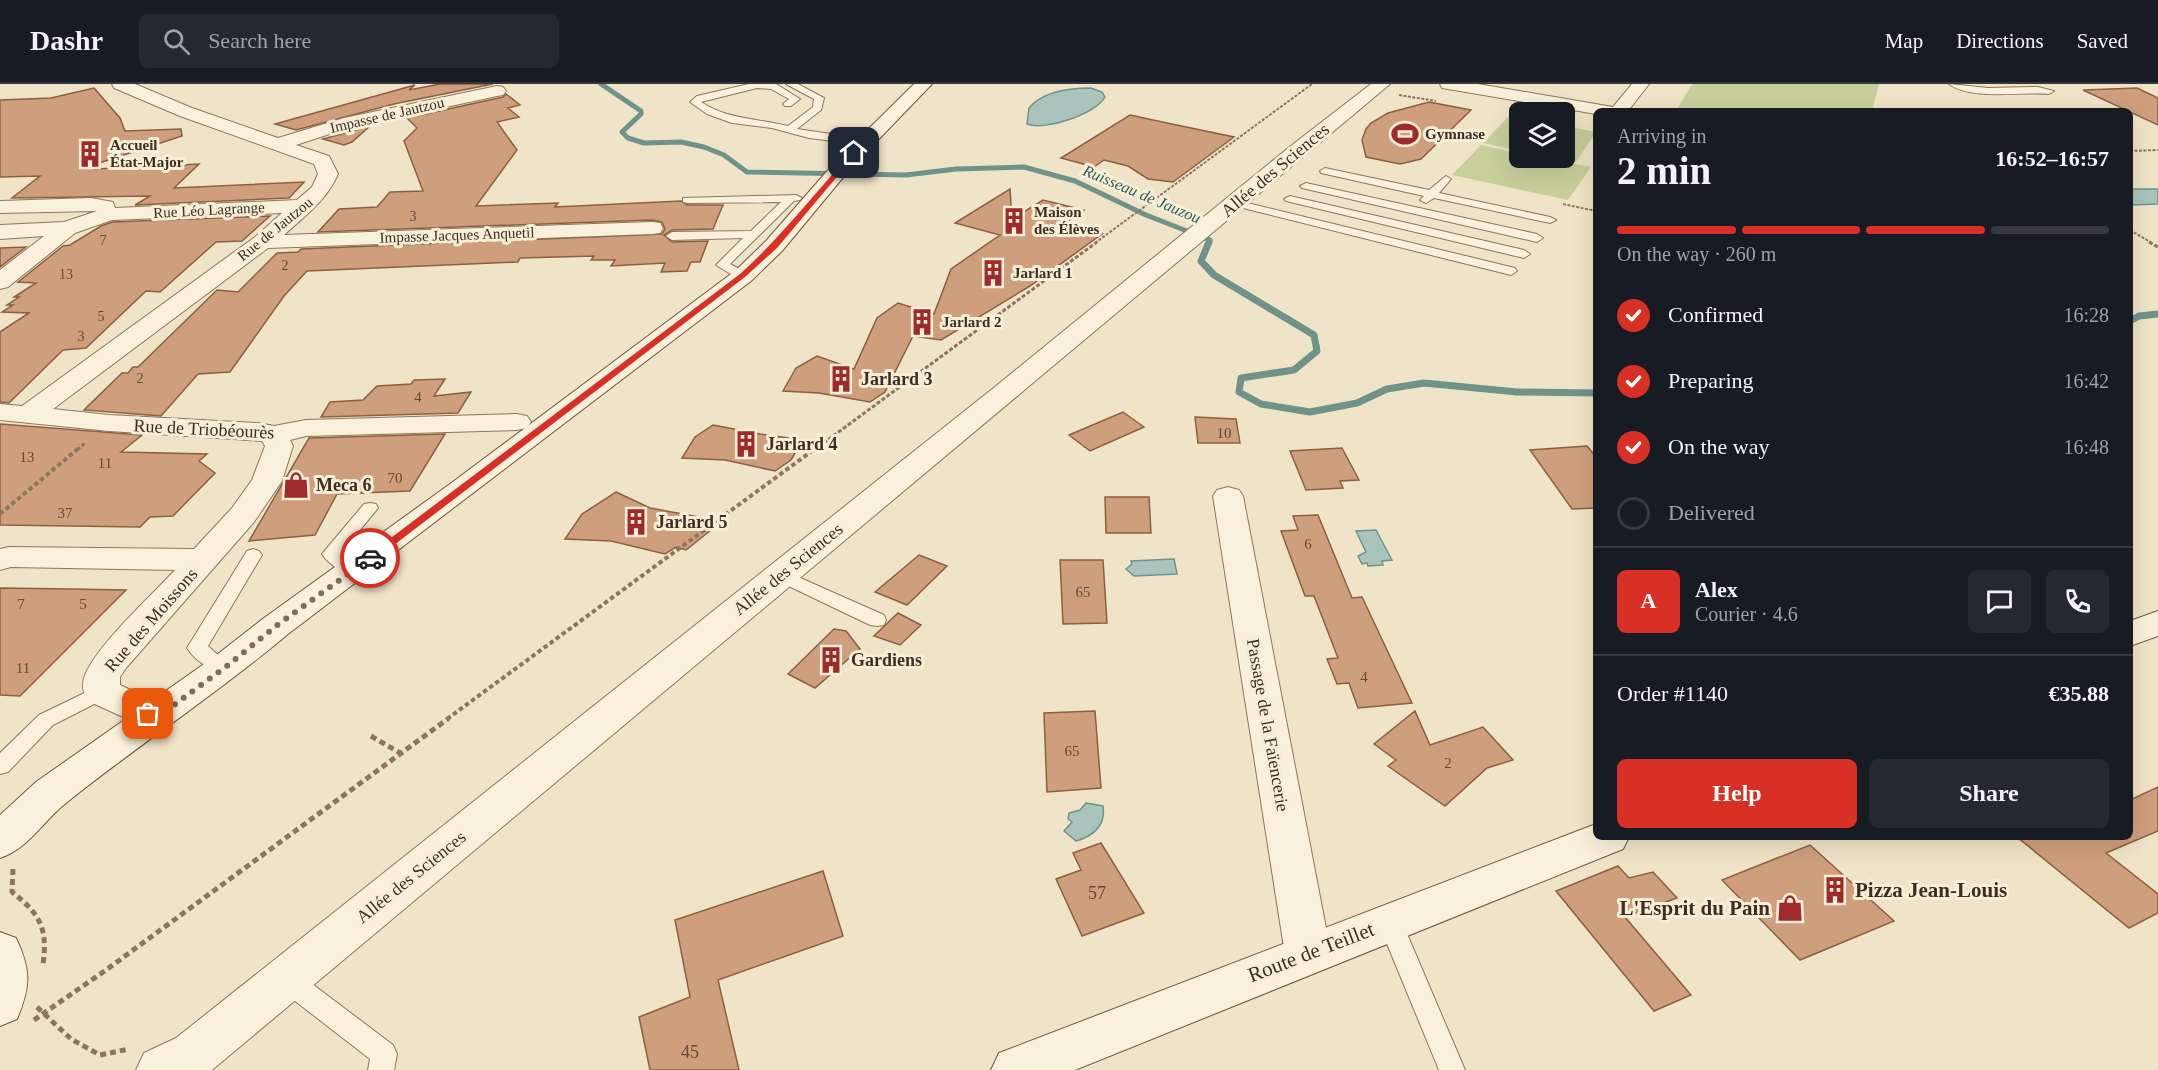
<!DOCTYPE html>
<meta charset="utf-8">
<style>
body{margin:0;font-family:Georgia,serif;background:#242831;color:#f1f3f6;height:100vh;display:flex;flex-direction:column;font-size:22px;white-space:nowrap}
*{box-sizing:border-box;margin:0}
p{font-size:20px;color:#9ea1a6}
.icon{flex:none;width:33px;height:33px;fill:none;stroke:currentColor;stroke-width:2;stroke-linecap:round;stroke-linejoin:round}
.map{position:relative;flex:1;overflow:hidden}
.sheet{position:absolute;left:1593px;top:24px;width:540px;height:732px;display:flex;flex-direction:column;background:#171b24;border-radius:9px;box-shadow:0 6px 24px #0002}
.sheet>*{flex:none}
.tools{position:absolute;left:1509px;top:18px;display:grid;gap:12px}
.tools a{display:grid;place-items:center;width:66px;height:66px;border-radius:9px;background:#171b24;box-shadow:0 6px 24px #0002;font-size:30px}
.pin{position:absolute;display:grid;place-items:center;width:51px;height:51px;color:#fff;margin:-26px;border-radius:12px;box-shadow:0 3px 9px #0006}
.courier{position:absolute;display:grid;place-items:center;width:60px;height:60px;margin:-30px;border:4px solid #d93025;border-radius:50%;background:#fff;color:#222;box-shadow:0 2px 8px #0007}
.headline em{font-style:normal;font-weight:700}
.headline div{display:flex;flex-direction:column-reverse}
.headline{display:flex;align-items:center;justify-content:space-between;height:102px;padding:0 24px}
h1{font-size:39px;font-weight:700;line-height:45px}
.bar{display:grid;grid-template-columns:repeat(4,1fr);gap:9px 6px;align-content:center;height:72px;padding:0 24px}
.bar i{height:8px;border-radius:4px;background:#363941}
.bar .on{background:#d93025}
.bar p{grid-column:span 4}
.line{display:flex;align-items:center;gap:15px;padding:0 24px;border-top:2px solid #363941}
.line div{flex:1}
.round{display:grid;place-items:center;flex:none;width:63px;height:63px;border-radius:9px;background:#242831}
ol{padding:0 24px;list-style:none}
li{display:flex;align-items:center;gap:18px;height:66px}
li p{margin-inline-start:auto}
li .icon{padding:6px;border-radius:50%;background:#d93025;color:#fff;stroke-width:4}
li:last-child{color:#9ea1a6}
li i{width:33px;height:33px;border:3px solid #363941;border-radius:50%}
.action{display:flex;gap:12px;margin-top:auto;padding:12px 24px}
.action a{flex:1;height:69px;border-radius:9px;background:#d93025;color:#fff;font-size:24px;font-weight:700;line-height:69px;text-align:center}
.action a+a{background:#242831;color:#f1f3f6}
header{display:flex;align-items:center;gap:36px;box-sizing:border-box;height:84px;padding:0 30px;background:#171b24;border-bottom:2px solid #363941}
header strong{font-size:28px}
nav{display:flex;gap:33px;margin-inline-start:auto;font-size:21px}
.search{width:420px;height:54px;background:#242831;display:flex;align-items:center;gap:15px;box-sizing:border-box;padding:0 21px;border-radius:9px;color:#9ea1a6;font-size:22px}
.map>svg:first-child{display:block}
</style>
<header>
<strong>Dashr</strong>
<div class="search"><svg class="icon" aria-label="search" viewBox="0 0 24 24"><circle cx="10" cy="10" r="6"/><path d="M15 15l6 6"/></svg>Search here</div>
<nav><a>Map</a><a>Directions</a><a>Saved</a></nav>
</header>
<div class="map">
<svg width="2158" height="986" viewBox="0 0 2158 986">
<rect width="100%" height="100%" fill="#f0e4c8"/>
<path fill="#c9cf9b" d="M1692 0H1879L1872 27H1676Z
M1509 32 1519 33V67L1483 59Z
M1565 42 1596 48 1576 78 1554 74H1564Z
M1481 61 1519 69 1520 74H1544L1591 83 1568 116 1452 91Z"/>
<path fill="#a9c4bc" stroke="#6f938a" stroke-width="1.5" d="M1091 4 1102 8 1105 13C1096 30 1045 47 1027 40L1029 24C1043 7 1071 4 1091 4Z
M2130 105H2158V120L2130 121Z
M1376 446 1392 476 1382 477 1383 481 1368 482 1367 479 1362 480 1358 472 1366 468 1356 447Z
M1174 475 1177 490 1134 492 1126 485 1132 480 1131 477Z
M1086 719 1103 722C1106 742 1093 752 1076 757L1064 747 1072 738 1068 735 1069 729 1080 726Z"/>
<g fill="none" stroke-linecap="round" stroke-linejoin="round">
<path stroke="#6f938a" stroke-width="5" d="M601 0 641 27V30L622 48 628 54 644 59 681 58 704 63 724 71 747 88 906 91 956 85 1024 83 1075 97 1146 131 1210 156 1209 159"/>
<path stroke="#6f938a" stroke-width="7" d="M1209 158 1201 177 1214 191 1314 251 1317 267 1294 286 1241 294 1239 308 1261 320 1310 328 1357 319 1387 305 1424 299 1517 308 1596 309
M2130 237 2139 232 2158 230"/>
</g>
<path fill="#cf9f7d" stroke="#8d5f41" stroke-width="1.5" d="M440 0H493L394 20 296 46 275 40 415 1 409 6Z
M94 4 120 34 125 47 181 45 182 52 93 81 94 85 199 80 174 104 304 98 289 114 135 121 150 112 12 114 40 92 0 93V16L51 14Z
M2137 4 2158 14V41L2083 6Z
M506 10 520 21 508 24 519 33 497 38 517 66 476 122 558 119 555 123 681 117 687 121H723L713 145 672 146 664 151 672 158 708 157 700 178H691L687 187 661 188 665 179 611 182 615 176H591L594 172 520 174 518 178 307 187 284 212 230 288 198 290 161 332 84 326 122 289H128L133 283H138L217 206 238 208 277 169 298 168 301 165 662 150 665 145 662 138 652 136 318 148 339 125 377 123 390 108 423 107 404 57 417 44 407 34 503 13Z
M1429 18 1471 26 1421 75 1400 80 1366 73 1362 56 1366 45 1371 39 1388 29Z
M1130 31 1167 39 1234 53 1173 98 1148 95 1128 82 1104 76 1094 83 1061 74Z
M370 42 352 58 344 61 323 55Z
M1010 105 1012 135 1043 116 1084 126 1058 144 1102 150 1030 202 941 256 913 252 885 308 870 318 819 309 783 307 796 284 817 272 854 285 877 234 898 219 934 230 951 185 1000 151 955 139Z
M270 132 242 157 216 158 160 208 146 207 86 264 63 266 9 319 0 318V248L29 229 2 228 13 221H7L19 213H14L36 199 18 198 63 162 70 161 101 142 112 138Z
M26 163 0 183V164Z
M445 295 434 312 471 308 458 329 321 333 330 318 363 316 377 302 411 300 414 296Z
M1123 328 1144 343 1090 367 1069 351Z
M1195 333 1236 335 1240 359H1198Z
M0 340 142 351 121 368 207 370 199 377 215 389 173 432 150 433 140 443 0 441Z
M713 341 760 350 803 356 791 376 775 387 725 376 682 374 695 353Z
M445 350 410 407 337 410 315 451 249 457 309 354Z
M1587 362 1596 373V424L1572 425 1530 366Z
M1342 364 1359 396 1340 397 1343 404 1306 406 1290 367Z
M616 408 650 424 699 433 693 443 711 446 686 466 676 463 665 470 611 457 565 455 582 430Z
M1105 413H1149L1151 449H1106Z
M1318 431 1352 514 1362 513 1412 619 1358 624 1349 599 1337 600 1327 575 1338 574 1314 512H1305L1281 447 1298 446 1293 432Z
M919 471 947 482 907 521 875 508Z
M1060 476H1103L1107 539 1063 540Z
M0 504 70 505 126 506 20 612 0 611Z
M898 529 921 541 900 561 874 552Z
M834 545 846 547 860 565 815 604 788 590Z
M1095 627 1101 704 1047 708 1044 629Z
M1415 627 1430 661 1483 643 1513 676 1487 684 1445 722 1388 682 1396 676 1374 660Z
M2158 703V747L2106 769 2158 810V829L2129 844 2017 753H2130V716Z
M1101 759 1144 829 1082 852 1056 795 1081 786 1073 769Z
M1810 761 1894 837 1800 876 1722 796Z
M1618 782 1629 794 1653 788 1677 814 1625 833 1691 911 1654 927 1556 807Z
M823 787 843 852 718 896 739 986H650L639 933 690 913 675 836Z"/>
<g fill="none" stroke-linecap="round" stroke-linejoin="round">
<defs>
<path id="lane" d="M749 0H776L800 15 791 22H785L783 20 789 15 771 5 757 4 701 18C728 36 757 34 788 42L813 23 814 15 786 0H798L824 14 821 26 797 45 865 55 870 58 865 61 809 54 772 44 732 39 707 30 690 18 697 12Z
M1949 0 1988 4 2038 3 2054 7 2049 10C2021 7 1972 17 1949 0Z
M1325 84 1429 106 1446 92 1451 95 1439 109 1550 133 1556 136 1550 139 1434 114 1426 119 1420 116 1424 112 1321 89 1320 87Z
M1306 99 1537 150 1543 154 1537 158 1302 104 1300 102Z
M796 111 802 114 800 116 794 117 730 180 747 189 749 192 747 195H739L716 181 743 154 672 156 666 152 672 148 751 147 781 118 687 119 683 118V114Z
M1290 112 1524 166 1530 170 1524 174 1286 117 1284 115Z
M1235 116 1515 184 1517 187 1511 191 1231 121 1229 119Z
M370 419 376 420 378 424 341 469 363 486 360 490C348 494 329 481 322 470L364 420Z
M253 465 259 467 262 471 208 562 219 572 234 577 237 582 234 587C217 592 196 578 187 564L247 467Z
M780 485 884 531 886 536 884 541 877 542 870 541 774 495 771 491 774 487Z
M101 601 108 603 111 608 108 613 53 641 8 688 0 690V669L39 631Z
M1390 827 1399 831 1465 986H1439L1378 838 1381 831Z
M286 883 295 887 393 961 397 970 394 986H368L370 975 277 903 273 895 277 887Z"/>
<path id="street" d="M112 0H135L192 24 278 54 344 34 497 2 503 3 506 7 503 11 497 12 348 44 296 61 329 72 338 90C326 117 306 131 284 151L652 138 660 139 663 144 660 149 652 150 268 164 53 325 109 331 258 339 274 342 306 336 517 330 527 332 531 338 527 344 517 346 306 352 290 356 293 362 282 397 254 438 126 584 120 593V601L169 624 175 634 169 644 156 648 88 617C83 609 81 601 85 591 98 560 150 513 175 486L11 483 0 486V465L9 463 194 465 232 424 252 396 265 362 262 357 109 347 0 336V320L22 322 255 153 282 129 112 136 75 149 8 203 0 205V186L44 152 0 155V141L64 138 97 127 0 129V117L91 114 113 118 115 124 297 116 312 103 318 90 314 80 180 32 114 4Z
M1371 0H1390L212 986H136L144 969 176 954 996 302 1292 61Z
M1440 0H1478L1613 23 1632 0H1649L1628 27H1596V30L1448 5 1442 4Z
M1228 403 1239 406 1243 412 1331 870 1324 884 1308 890 1292 884 1285 870 1213 412 1217 406Z"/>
<path id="secondary" d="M914 0H932L850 85 782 167 751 197 288 550C217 610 138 661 66 719 43 737 28 765 0 774V731L36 698 214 573 264 534 450 400 735 187 766 157 836 77Z
M2158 527V552L2130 562V537Z
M1596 740V753H1629L1623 765 1075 986H991L999 969Z
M0 848 16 854C31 886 31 902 17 935L0 942Z"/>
</defs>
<use href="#lane" stroke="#8d765c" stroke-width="2"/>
<use href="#street" stroke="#8d765c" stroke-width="2"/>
<use href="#secondary" stroke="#6f573f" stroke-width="2"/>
<path stroke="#8d765c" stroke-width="2" stroke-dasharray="3 1.5" stroke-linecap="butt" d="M1399 11 1436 17
M2130 67 2158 66
M1563 120 1596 127
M2130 146 2152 159
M1095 159 1312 0"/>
<path stroke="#8d765c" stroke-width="3" stroke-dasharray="4 2" stroke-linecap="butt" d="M2149 158 2158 163
M77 366 85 359
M814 366 1097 158"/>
<path stroke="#8d765c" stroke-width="4" stroke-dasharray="4.5 3" stroke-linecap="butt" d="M0 430 79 364
M447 635 816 364"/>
<path stroke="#8d765c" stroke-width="5" stroke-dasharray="6 4" stroke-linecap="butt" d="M371 652 400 669
M13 785 12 808C40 830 48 844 43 880
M37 923 71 955 100 971 129 965
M34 936 106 886 449 634"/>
<use href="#lane" fill="#faf1dc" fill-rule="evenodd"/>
<use href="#street" fill="#faf1dc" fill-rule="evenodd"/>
<use href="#secondary" fill="#faf1dc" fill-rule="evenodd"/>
</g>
<path fill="#d93025" d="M852 68 857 69 777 164 745 193 373 477H367V472L740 190C781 153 815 109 852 68Z"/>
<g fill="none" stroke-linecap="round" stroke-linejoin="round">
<path stroke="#7c6e5b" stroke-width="6" stroke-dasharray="0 10.8" d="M148 630 156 634 227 582 276 542 370 474"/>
</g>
<defs>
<symbol id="stadium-bare" viewBox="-9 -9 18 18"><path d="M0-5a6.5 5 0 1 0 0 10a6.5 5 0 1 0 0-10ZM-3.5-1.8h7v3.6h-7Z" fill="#9e2a2b" stroke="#f7eed8" stroke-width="2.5" paint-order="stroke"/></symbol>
<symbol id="building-bare" viewBox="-9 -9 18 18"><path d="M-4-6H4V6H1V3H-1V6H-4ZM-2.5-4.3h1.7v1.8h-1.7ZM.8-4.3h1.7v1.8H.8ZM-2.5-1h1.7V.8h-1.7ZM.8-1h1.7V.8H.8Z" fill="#9e2a2b" stroke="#f7eed8" stroke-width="2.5" paint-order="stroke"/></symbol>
<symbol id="shop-bare" viewBox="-9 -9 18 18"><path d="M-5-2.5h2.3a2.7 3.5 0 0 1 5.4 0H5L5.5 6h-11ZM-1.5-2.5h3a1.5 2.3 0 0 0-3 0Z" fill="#9e2a2b" stroke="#f7eed8" stroke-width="2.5" paint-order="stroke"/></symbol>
</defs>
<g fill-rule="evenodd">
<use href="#stadium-bare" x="1386" y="31" width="38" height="38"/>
<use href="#building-bare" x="71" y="51" width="38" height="38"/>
<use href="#building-bare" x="995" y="118" width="38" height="38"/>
<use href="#building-bare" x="974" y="170" width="38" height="38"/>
<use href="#building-bare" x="903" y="219" width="38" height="38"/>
<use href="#building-bare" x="822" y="276" width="38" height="38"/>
<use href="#building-bare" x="727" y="341" width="38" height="38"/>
<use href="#shop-bare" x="277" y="382" width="38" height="38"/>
<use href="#building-bare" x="617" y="419" width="38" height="38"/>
<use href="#building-bare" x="812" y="557" width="38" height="38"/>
<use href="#building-bare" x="1816" y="787" width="38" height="38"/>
<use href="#shop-bare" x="1771" y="805" width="38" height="38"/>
</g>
<g text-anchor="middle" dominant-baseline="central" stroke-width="6" stroke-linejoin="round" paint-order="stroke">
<g font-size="14" fill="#624a37">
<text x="413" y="132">3</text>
<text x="103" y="156">7</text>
<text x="285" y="181">2</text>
<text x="66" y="190">13</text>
<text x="101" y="232">5</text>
<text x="81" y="252">3</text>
</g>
<g font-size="15" fill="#3d2e20" stroke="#f7eed8">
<text transform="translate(387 31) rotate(-13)">Impasse de Jautzou</text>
<text transform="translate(209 126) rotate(-3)">Rue Léo Lagrange</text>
<text transform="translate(275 145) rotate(-39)">Rue de Jautzou</text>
<text transform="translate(457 151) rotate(-2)">Impasse Jacques Anquetil</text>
</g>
<g font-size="15" font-weight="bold" fill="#3d2e20" stroke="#f7eed8" text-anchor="start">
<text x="1425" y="50">Gymnase</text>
<text x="110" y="61">Accueil<tspan x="110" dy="17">État-Major</tspan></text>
<text x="1034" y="128">Maison<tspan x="1034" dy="17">des Élèves</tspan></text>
<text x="1013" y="189">Jarlard 1</text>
<text x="942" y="238">Jarlard 2</text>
</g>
<g font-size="15" fill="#624a37">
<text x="140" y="294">2</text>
<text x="418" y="313">4</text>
<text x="1224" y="349">10</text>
<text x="27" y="373">13</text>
<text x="105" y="379">11</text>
<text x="395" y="394">70</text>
<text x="65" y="429">37</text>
<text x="1308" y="460">6</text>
<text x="1083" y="508">65</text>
<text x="21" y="520">7</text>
<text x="83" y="520">5</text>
<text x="23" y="584">11</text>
<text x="1364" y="593">4</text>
<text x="1072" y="667">65</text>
<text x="1448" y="679">2</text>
</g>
<g font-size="16" font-style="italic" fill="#2f5d5a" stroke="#f7eed8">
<text transform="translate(1142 110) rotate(23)">Ruisseau de Jauzou</text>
</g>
<g font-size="18" fill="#3d2e20" stroke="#f7eed8">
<text transform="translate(1275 86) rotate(-40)">Allée des Sciences</text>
<text transform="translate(204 345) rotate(3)">Rue de Triobéourès</text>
<text transform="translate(788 485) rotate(-39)">Allée des Sciences</text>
<text transform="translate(151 536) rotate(-49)">Rue des Moissons</text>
<text transform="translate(1268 641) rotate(80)">Passage de la Faïencerie</text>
<text transform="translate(411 793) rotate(-39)">Allée des Sciences</text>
</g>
<g font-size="18" font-weight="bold" fill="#3d2e20" stroke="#f7eed8" text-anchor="start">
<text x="861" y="295">Jarlard 3</text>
<text x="766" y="360">Jarlard 4</text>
<text x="316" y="401">Meca 6</text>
<text x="656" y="438">Jarlard 5</text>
<text x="851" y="576">Gardiens</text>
</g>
<g font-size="18" fill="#624a37">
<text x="1097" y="809">57</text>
<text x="690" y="968">45</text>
</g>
<g font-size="21" font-weight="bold" fill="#3d2e20" stroke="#f7eed8" text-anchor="start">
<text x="1855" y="806">Pizza Jean-Louis</text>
<text x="1770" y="824" text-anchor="end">L'Esprit du Pain</text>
</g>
<g font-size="21" fill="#3d2e20" stroke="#f7eed8">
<text transform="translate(1311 868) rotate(-21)">Route de Teillet</text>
</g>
</g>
</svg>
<div class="tools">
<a><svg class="icon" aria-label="layers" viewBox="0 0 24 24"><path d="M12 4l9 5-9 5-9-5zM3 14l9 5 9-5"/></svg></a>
</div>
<div class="pin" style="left:148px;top:630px;background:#ea580c"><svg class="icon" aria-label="bag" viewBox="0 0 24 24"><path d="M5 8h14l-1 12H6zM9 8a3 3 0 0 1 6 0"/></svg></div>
<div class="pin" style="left:854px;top:69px;background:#1f2937"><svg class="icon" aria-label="home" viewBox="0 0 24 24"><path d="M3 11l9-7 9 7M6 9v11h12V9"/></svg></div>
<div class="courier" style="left:370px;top:474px"><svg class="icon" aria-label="car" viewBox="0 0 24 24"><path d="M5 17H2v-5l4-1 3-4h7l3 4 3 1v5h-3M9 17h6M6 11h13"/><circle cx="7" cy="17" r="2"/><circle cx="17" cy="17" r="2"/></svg></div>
<section class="sheet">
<div class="headline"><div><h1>2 min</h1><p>Arriving in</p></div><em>16:52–16:57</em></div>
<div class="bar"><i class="on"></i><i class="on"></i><i class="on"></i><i></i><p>On the way · 260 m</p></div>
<ol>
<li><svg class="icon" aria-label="check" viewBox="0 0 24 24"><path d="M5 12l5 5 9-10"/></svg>Confirmed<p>16:28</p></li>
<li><svg class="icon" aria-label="check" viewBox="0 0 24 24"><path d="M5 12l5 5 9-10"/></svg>Preparing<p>16:42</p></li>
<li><svg class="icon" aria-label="check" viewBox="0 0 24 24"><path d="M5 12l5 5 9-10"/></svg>On the way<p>16:48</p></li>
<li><i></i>Delivered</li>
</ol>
<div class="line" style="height:108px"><b class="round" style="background:#d93025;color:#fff">A</b><div><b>Alex</b><p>Courier · 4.6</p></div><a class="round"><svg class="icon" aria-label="chat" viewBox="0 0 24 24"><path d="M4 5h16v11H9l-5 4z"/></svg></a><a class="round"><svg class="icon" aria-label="phone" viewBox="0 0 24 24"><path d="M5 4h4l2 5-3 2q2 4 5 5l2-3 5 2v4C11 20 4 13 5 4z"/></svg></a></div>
<div class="line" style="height:78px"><div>Order #1140</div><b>€35.88</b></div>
<div class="action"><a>Help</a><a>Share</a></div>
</section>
</div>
